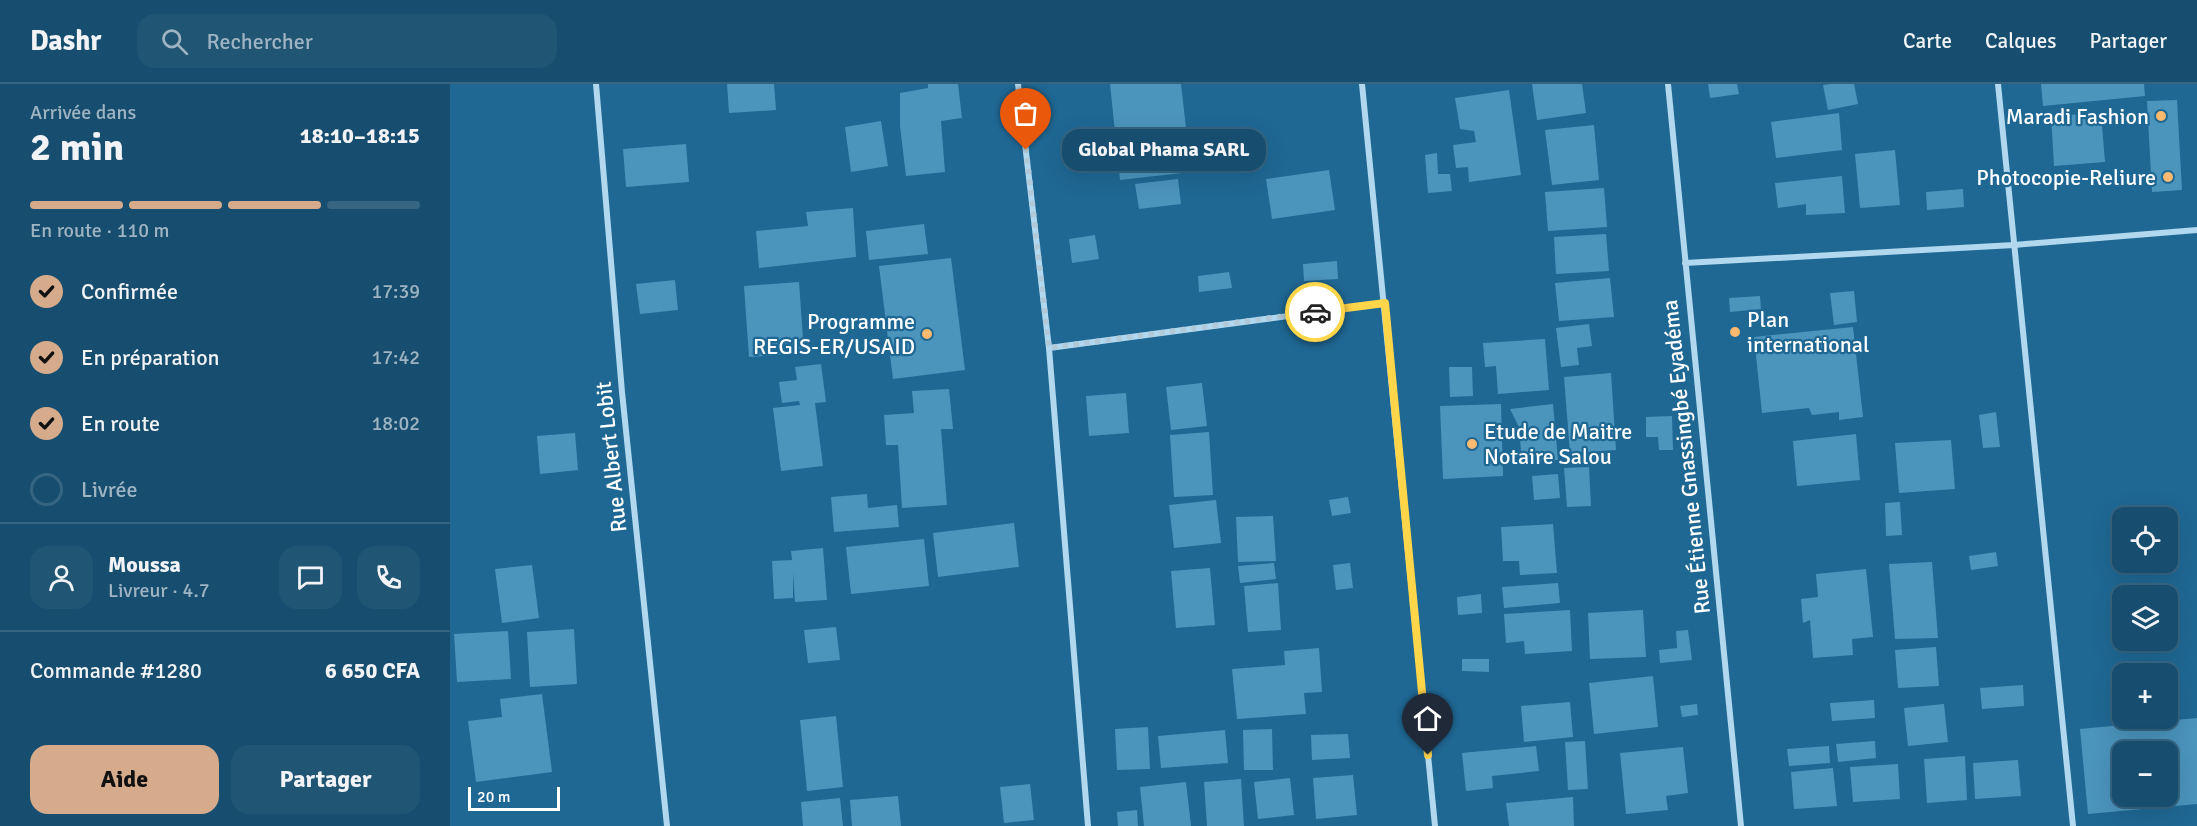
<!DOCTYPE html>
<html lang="fr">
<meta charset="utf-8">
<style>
body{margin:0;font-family:Signika,sans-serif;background:#205574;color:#f1f3f6;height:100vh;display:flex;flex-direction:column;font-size:22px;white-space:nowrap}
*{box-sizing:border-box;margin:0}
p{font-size:20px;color:#9eb4c3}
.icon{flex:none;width:33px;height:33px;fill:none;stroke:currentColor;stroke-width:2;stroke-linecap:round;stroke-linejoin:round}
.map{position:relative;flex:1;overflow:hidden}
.drawer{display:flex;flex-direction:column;background:#174e6f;width:450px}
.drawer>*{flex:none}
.buttons{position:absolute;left:1662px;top:423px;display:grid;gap:12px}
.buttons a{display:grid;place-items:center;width:66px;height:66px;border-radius:12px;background:#174e6f;box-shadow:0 6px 24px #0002,0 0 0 2px #366582;font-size:30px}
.scale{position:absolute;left:18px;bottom:15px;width:92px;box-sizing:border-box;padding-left:6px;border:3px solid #fff;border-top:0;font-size:16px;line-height:21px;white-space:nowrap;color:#fff;-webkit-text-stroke:4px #1f6894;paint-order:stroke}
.pin{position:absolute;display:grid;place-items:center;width:51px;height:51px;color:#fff;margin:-62px -26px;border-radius:50% 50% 50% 0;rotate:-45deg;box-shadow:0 0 6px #0007}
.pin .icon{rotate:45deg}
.courier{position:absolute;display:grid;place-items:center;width:60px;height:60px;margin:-30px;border:4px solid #ffd54a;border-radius:50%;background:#fff;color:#222;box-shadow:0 2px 8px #0007}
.bubble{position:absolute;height:42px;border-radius:18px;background:#174e6f;box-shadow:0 6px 24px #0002,0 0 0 2px #366582;font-size:20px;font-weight:800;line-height:42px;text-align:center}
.head em{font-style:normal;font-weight:800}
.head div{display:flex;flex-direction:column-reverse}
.head{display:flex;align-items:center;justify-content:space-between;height:102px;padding:0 30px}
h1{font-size:39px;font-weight:800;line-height:45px}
.bar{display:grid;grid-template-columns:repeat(4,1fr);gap:9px 6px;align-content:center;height:72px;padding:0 30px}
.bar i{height:8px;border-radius:4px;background:#366582}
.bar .selected{background:#d6ab8b}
.bar p{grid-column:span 4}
.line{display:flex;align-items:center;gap:15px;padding:0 30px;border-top:2px solid #366582}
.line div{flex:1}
.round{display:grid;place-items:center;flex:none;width:63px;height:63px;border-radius:18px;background:#205574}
ol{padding:0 30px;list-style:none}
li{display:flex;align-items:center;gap:18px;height:66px}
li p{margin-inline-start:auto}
li .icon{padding:6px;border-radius:50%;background:#d6ab8b;color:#111;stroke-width:4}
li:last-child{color:#9eb4c3}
li i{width:33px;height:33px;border:3px solid #366582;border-radius:50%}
.cta{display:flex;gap:12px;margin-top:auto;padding:12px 30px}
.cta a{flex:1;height:69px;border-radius:18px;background:#d6ab8b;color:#111;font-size:24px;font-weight:800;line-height:69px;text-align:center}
.cta a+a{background:#205574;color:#f1f3f6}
header{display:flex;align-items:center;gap:36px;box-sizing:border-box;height:84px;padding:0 30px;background:#174e6f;border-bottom:2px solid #366582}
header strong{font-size:28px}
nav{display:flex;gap:33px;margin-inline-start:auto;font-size:21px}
.search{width:420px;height:54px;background:#205574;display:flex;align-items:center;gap:15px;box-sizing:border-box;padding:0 21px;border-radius:18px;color:#9eb4c3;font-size:22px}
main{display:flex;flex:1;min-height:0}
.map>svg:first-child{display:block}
</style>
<header>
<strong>Dashr</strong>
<div class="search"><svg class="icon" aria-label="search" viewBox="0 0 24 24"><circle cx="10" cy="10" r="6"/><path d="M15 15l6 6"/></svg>Rechercher</div>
<nav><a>Carte</a><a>Calques</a><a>Partager</a></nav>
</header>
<main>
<section class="drawer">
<div class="head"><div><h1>2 min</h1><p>Arrivée dans</p></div><em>18:10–18:15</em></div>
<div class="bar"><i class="selected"></i><i class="selected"></i><i class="selected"></i><i></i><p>En route · 110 m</p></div>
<ol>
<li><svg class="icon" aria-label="check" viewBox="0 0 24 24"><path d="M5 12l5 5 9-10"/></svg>Confirmée<p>17:39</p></li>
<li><svg class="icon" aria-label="check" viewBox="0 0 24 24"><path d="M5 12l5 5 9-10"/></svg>En préparation<p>17:42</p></li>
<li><svg class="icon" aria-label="check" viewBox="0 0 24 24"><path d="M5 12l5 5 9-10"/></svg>En route<p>18:02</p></li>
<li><i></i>Livrée</li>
</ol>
<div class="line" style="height:108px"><a class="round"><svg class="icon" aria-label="person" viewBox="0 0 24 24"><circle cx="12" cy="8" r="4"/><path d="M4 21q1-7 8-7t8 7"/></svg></a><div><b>Moussa</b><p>Livreur · 4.7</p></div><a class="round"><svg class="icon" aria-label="chat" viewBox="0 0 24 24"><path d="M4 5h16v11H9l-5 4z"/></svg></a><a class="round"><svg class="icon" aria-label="phone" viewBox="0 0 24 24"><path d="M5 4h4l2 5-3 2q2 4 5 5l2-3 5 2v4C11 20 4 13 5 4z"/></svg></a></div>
<div class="line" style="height:78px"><div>Commande #1280</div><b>6 650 CFA</b></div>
<div class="cta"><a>Aide</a><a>Partager</a></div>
</section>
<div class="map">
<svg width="1747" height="742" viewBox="0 0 1747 742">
<rect width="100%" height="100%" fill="#1f6894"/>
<path fill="#4b94bc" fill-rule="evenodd" d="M277 0H324L326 26 279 29Z
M478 0H508L512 34 491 37 495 88 456 92 450 42V9L478 4Z
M660 0H731L741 88 670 96Z
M1082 0H1132L1136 29 1087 36Z
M1258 0H1287L1289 10 1260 14Z
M1381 0H1404L1408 20 1378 26 1373 1Z
M1591 0H1694L1695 12 1593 22Z
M1059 6 1071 91 1019 98 1018 83 1006 84 1003 61 1026 58 1024 47 1010 45 1005 14Z
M1727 16 1732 106 1702 108 1697 17Z
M1389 29 1392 66 1326 74 1321 38Z
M1651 29 1655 78 1604 82 1601 32Z
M431 37 438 82 401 88 395 43Z
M1144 41 1149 96 1102 101 1095 46Z
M236 60 239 98 176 103 173 65Z
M1445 66 1450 121 1410 124 1405 70Z
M987 69 988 90H1000L1002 107 978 109 975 71Z
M879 86 885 126 822 135 816 95Z
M1392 92 1395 129 1356 131V120L1328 124 1325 99Z
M728 95 731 120 689 125 685 100Z
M1154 104 1157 143 1098 147 1095 108Z
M1513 105 1514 123 1477 126 1476 108Z
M403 124 406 173 309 184 306 147 358 142 356 128Z
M474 140 478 170 419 176 416 147Z
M1156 150 1159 187 1106 190 1104 153Z
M645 151 649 175 622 179 619 155Z
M501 174 515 286 443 295 429 182Z
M887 177 888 195 854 197 853 180Z
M779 188 782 204 749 208 748 192Z
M1160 194 1164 233 1109 237 1105 199Z
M225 196 228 226 190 230 186 200Z
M349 198 354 269 299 273 294 202Z
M1404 207 1407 238 1384 241 1380 209Z
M1310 212 1311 225 1280 228 1279 214Z
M1139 240 1142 262 1127 264 1129 281 1111 283 1106 244Z
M1403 243 1413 333 1389 336V328L1362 331 1359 324 1312 329 1304 253Z
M1095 255 1099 306 1048 310 1046 282 1035 283 1033 259Z
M371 280 376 318 365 319 373 382 331 387 323 324 350 321 349 317 332 319 329 298 347 296 345 283Z
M999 283H1022L1023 312 1000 313Z
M1161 289 1166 366 1120 369 1114 293Z
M752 299 757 342 721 346 716 303Z
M499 305 503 345H491L497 421 452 424 448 361H436L434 331 464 329 462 307Z
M676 309 679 349 639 352 636 312Z
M1051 320 1053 392 993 395 990 322Z
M1103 320 1108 376 1072 379 1069 343 1060 325Z
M1546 328 1550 363 1533 364 1529 331Z
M1222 332 1223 366H1209L1208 353H1196V333Z
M759 348 763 411 724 413 720 351Z
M125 349 128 386 90 390 87 352Z
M1406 350 1410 396 1347 402 1343 357Z
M1501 356 1505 405 1449 409 1445 359Z
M1139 383 1141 422 1117 423 1114 384Z
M1108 390 1110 414 1084 416 1082 392Z
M417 410 418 424 447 421 449 443 384 448 381 413Z
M898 413 901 429 882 432 879 416Z
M766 416 771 459 724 464 719 421Z
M1450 418 1452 451 1436 452 1435 419Z
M823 432 826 477 788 478 786 433Z
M564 439 569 483 488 493 483 449Z
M1103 440 1107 489 1070 491 1069 477H1053L1051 443Z
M474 455 479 502 401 510 396 463Z
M373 464 377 516 345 518 343 488V514L324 515 322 477 342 476 341 467Z
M1546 468 1548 482 1521 486 1519 472Z
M1482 478 1488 554 1445 555 1439 480Z
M824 479 826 495 790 499 788 482Z
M900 479 903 504 886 506 883 481Z
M82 481 89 534 52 539 45 485Z
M760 484 765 541 726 544 721 487Z
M1416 485 1423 553 1402 555 1403 571 1363 574 1360 536 1353 539 1351 515 1368 513 1366 490Z
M828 499 831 546 798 548 794 502Z
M1108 499 1110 519 1054 524 1052 503Z
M1031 510 1032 529 1008 531 1007 513Z
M1120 526 1122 567 1075 570 1074 557 1056 559 1054 530Z
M1193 526 1196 573 1140 575 1138 529Z
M386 543 390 576 358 579 354 546Z
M124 545 127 600 80 603 77 548Z
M1238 546 1242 576 1210 579 1209 566 1227 564 1226 547Z
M58 547 61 595 7 598 4 550Z
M1486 563 1489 602 1448 604 1445 566Z
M869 564 872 608 854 609 856 630 787 635 782 585 835 581 834 567Z
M1012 575H1039V588L1012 587Z
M1203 592 1208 643 1144 650 1139 599Z
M1573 601 1574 622 1532 625 1530 604Z
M92 610 102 688 26 698 18 637 52 633 50 615Z
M1424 616 1425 634 1382 637 1380 619Z
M1120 618 1123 653 1074 658 1071 622Z
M1247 620 1248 631 1232 633 1230 622Z
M1494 620 1498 658 1458 662 1454 624Z
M386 632 393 703 357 707 350 636Z
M1747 634V720L1638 730 1630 645ZM1672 668H1718V712H1672Z
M698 643 700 685 667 686 665 645Z
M822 645 823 686H794L793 646Z
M775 646 778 679 711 684 708 652Z
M898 650 900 674 862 676 861 651Z
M1135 657 1138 705 1118 706 1115 658Z
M1425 657 1426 674 1388 678 1386 660Z
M1086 662 1089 687 1042 692 1043 704 1016 707 1012 669Z
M1379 662 1380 679 1339 682 1337 665Z
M1233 663 1238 709 1216 712 1218 726 1176 730 1170 669Z
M1515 672 1517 716 1477 719 1474 675Z
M1568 676 1571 712 1525 715 1523 679Z
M1448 680 1450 715 1403 718 1400 683Z
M1383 684 1387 722 1344 725 1341 688Z
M903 691 907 731 866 735 863 694Z
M840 694 844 731 808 735 804 698Z
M791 695 794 742H757L754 698Z
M736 698 741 742H694L690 703Z
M580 700 584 736 554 739 550 703Z
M448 712 451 742H402L400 716Z
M1123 713 1124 742H1059L1056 719Z
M390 714 393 742H353L351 718Z
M687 726 688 742H668L667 728Z"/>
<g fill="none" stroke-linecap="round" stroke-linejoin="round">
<path stroke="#b1d8ee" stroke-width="6" d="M146 0 172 308 217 742
M568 0 599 264 638 742
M912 0 985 742
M1218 0 1291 742
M1548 0 1623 742
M1235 179 1564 161 1747 146
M599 264 935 219"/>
</g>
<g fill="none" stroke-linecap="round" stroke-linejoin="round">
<path stroke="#b1cada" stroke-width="6" stroke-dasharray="0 10.8" d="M576 66 599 264 865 228"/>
<path stroke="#ffd54a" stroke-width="8" d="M865 228 935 219 978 671"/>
</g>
<g fill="#fcba71" stroke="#1f6894" stroke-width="2">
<circle cx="1711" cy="32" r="6"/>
<circle cx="1718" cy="93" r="6"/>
<circle cx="1285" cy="248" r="6"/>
<circle cx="477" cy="250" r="6"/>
<circle cx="1022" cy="360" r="6"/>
</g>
<g text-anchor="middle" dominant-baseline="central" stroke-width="4.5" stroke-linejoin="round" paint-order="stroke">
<g font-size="22" fill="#fff" stroke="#1f6894" text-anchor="end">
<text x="1699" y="32">Maradi Fashion</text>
<text x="1706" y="93">Photocopie-Reliure</text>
<text x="1297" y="235" text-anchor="start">Plan<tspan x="1297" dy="25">international</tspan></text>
<text x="465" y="237">Programme<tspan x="465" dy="25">REGIS-ER/USAID</tspan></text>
<text x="1034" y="347" text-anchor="start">Etude de Maitre<tspan x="1034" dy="25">Notaire Salou</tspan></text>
</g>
<g font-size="22" fill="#fff" stroke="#1f6894">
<text transform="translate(161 373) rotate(-96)">Rue Albert Lobit</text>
<text transform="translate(1236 373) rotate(-96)">Rue Étienne Gnassingbé Eyadéma</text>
</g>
</g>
</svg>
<div class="buttons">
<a><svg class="icon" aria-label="locate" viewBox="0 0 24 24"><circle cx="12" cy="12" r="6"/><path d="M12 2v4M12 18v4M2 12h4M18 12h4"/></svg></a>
<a><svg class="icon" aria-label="layers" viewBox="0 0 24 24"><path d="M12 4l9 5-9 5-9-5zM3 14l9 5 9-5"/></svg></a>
<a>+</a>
<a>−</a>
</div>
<div class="scale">20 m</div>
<div class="pin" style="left:576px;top:66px;background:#ea580c"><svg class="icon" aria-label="bag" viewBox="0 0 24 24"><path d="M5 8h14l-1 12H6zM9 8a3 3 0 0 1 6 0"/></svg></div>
<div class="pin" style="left:978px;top:671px;background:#1f2937"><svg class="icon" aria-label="home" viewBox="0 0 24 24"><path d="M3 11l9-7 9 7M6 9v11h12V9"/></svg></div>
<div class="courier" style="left:865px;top:228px"><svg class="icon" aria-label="car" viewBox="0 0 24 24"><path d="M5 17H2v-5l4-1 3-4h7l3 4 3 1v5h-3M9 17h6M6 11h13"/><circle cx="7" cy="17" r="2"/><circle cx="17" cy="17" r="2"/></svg></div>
<div class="bubble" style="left:612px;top:45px;width:204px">Global Phama SARL</div>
</div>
</main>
